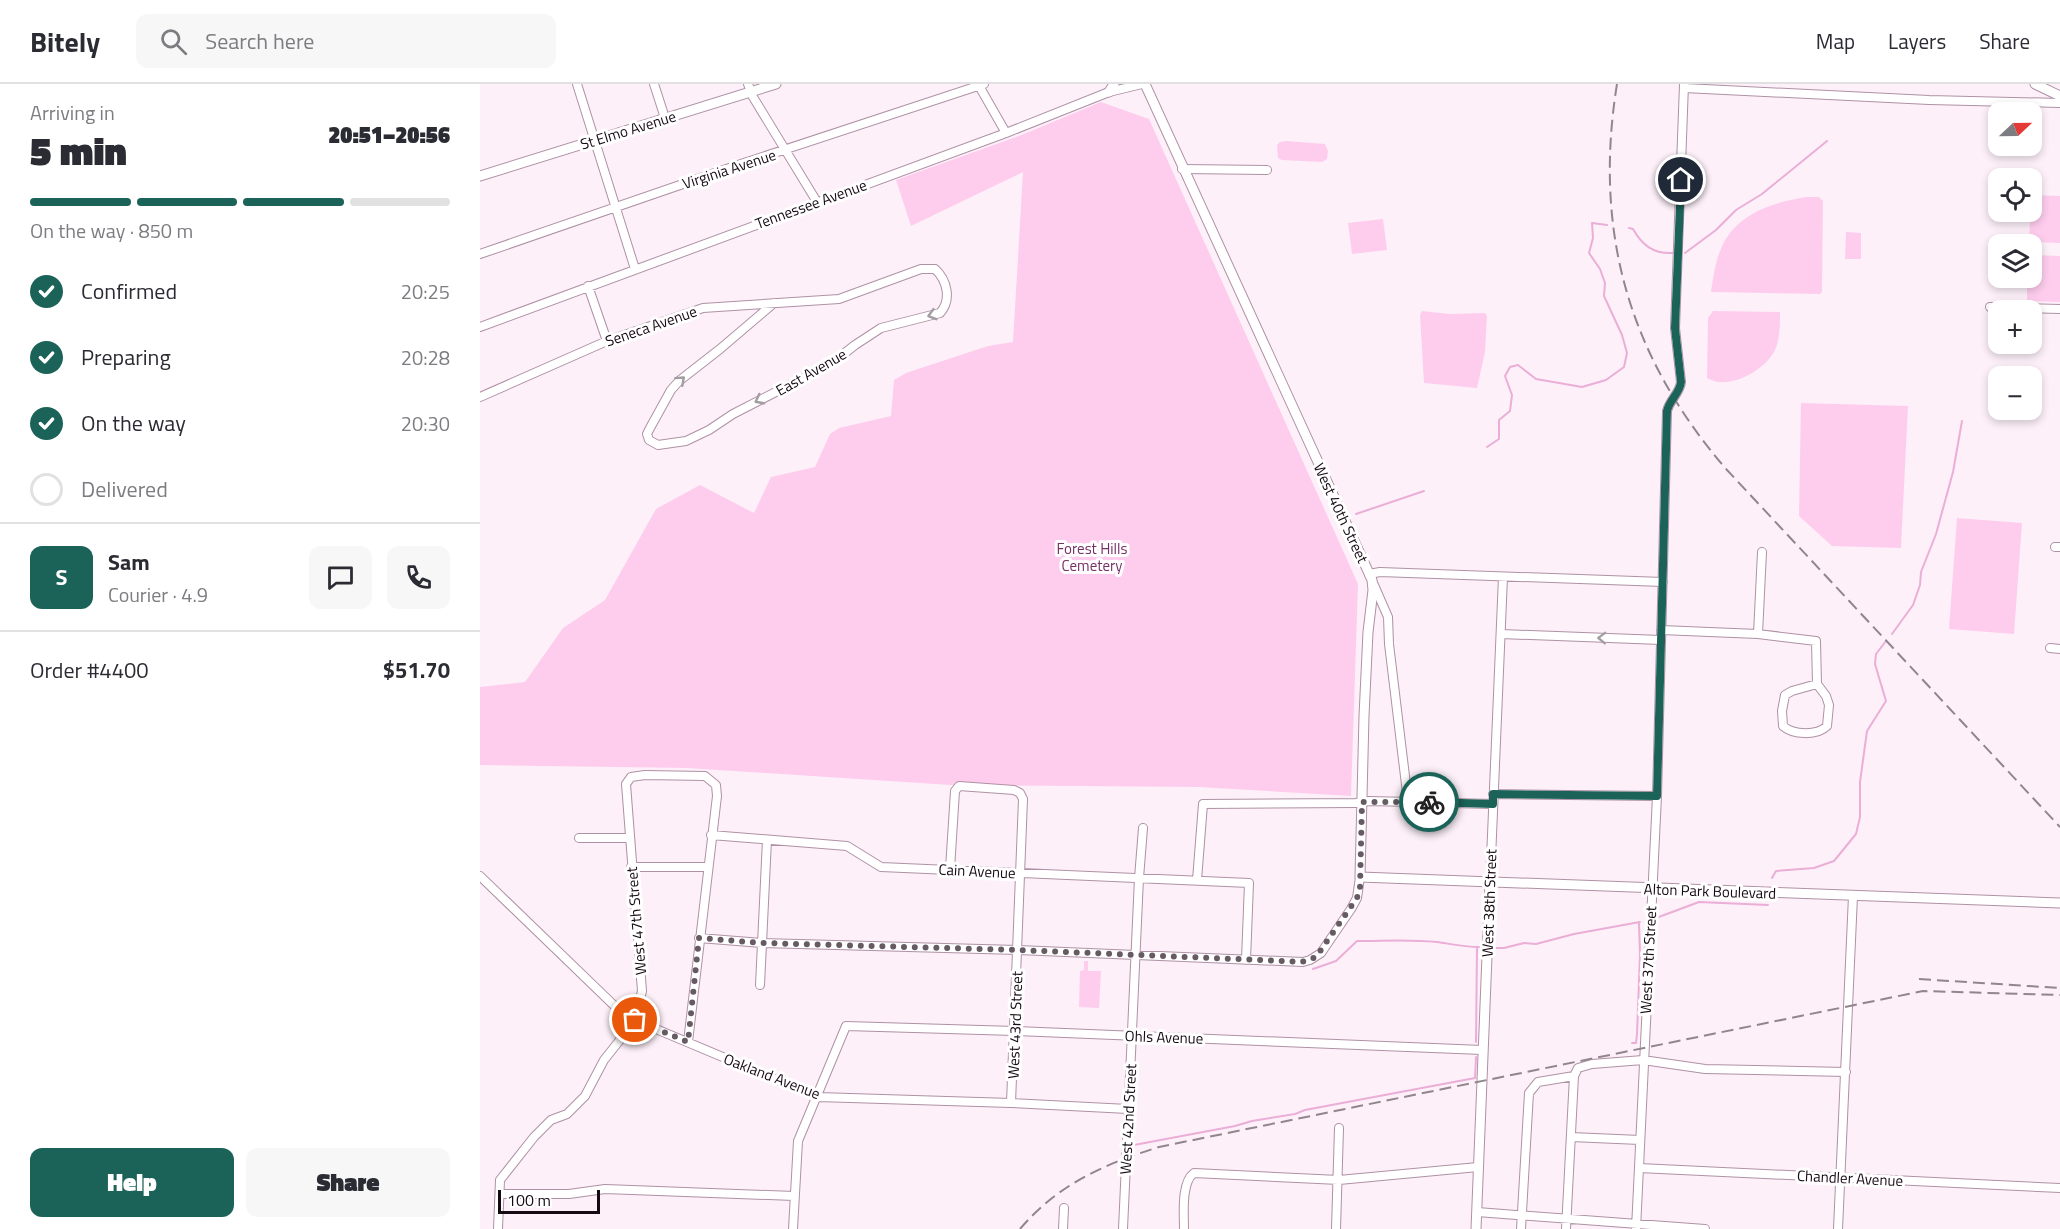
<!DOCTYPE html>
<meta charset="utf-8">
<style>
body{margin:0;font-family:"Titillium Web",sans-serif;background:#f7f7f7;color:#2b2b33;height:100vh;display:flex;flex-direction:column;font-size:22px;white-space:nowrap}
*{box-sizing:border-box;margin:0}
p{font-size:20px;color:#7c7c81}
.icon{flex:none;width:33px;height:33px;fill:none;stroke:currentColor;stroke-width:2;stroke-linecap:round;stroke-linejoin:round}
.map{position:relative;flex:1;overflow:hidden}
.sheet{display:flex;flex-direction:column;background:#fff;width:480px}
.sheet>*{flex:none}
.needle{width:39px;rotate:68deg}
.buttons{position:absolute;left:1508px;top:18px;display:grid;gap:12px}
.buttons a{display:grid;place-items:center;width:54px;height:54px;border-radius:12px;background:#fff;box-shadow:0 3px 9px #0003;font-size:30px}
.scale{position:absolute;left:18px;bottom:15px;width:102px;box-sizing:border-box;padding-left:6px;border:3px solid #150a12;border-top:0;font-size:16px;line-height:21px;white-space:nowrap;color:#150a12;-webkit-text-stroke:4px #fff;paint-order:stroke}
.pin{position:absolute;display:grid;place-items:center;width:51px;height:51px;color:#fff;margin:-26px;border:3px solid #fff;border-radius:50%;box-shadow:0 2px 6px #0007}
.courier{position:absolute;display:grid;place-items:center;width:60px;height:60px;margin:-30px;border:4px solid #1b6358;border-radius:50%;background:#fff;color:#222;box-shadow:0 2px 8px #0007}
.headline em{font-style:normal;font-weight:800}
.headline div{display:flex;flex-direction:column-reverse}
.headline{display:flex;align-items:center;justify-content:space-between;height:102px;padding:0 30px}
h1{font-size:39px;font-weight:800;line-height:45px}
.bar{display:grid;grid-template-columns:repeat(4,1fr);gap:9px 6px;align-content:center;height:72px;padding:0 30px}
.bar i{height:8px;border-radius:4px;background:#e1e1e2}
.bar .active{background:#1b6358}
.bar p{grid-column:span 4}
.line{display:flex;align-items:center;gap:15px;padding:0 30px;border-top:2px solid #e1e1e2}
.line div{flex:1}
.round{display:grid;place-items:center;flex:none;width:63px;height:63px;border-radius:12px;background:#f7f7f7}
ol{padding:0 30px;list-style:none}
li{display:flex;align-items:center;gap:18px;height:66px}
li p{margin-inline-start:auto}
li .icon{padding:6px;border-radius:50%;background:#1b6358;color:#fff;stroke-width:4}
li:last-child{color:#7c7c81}
li i{width:33px;height:33px;border:3px solid #e1e1e2;border-radius:50%}
.cta{display:flex;gap:12px;margin-top:auto;padding:12px 30px}
.cta a{flex:1;height:69px;border-radius:12px;background:#1b6358;color:#fff;font-size:24px;font-weight:800;line-height:69px;text-align:center}
.cta a+a{background:#f7f7f7;color:#2b2b33}
header{display:flex;align-items:center;gap:36px;box-sizing:border-box;height:84px;padding:0 30px;background:#fff;border-bottom:2px solid #e1e1e2}
header strong{font-size:28px}
nav{display:flex;gap:33px;margin-inline-start:auto;font-size:21px}
.search{width:420px;height:54px;background:#f7f7f7;display:flex;align-items:center;gap:15px;box-sizing:border-box;padding:0 21px;border-radius:12px;color:#7c7c81;font-size:22px}
main{display:flex;flex:1;min-height:0}
.map>svg:first-child{display:block}
</style>
<header>
<strong>Bitely</strong>
<div class="search"><svg class="icon" aria-label="search" viewBox="0 0 24 24"><circle cx="10" cy="10" r="6"/><path d="M15 15l6 6"/></svg>Search here</div>
<nav><a>Map</a><a>Layers</a><a>Share</a></nav>
</header>
<main>
<section class="sheet">
<div class="headline"><div><h1>5 min</h1><p>Arriving in</p></div><em>20:51–20:56</em></div>
<div class="bar"><i class="active"></i><i class="active"></i><i class="active"></i><i></i><p>On the way · 850 m</p></div>
<ol>
<li><svg class="icon" aria-label="check" viewBox="0 0 24 24"><path d="M5 12l5 5 9-10"/></svg>Confirmed<p>20:25</p></li>
<li><svg class="icon" aria-label="check" viewBox="0 0 24 24"><path d="M5 12l5 5 9-10"/></svg>Preparing<p>20:28</p></li>
<li><svg class="icon" aria-label="check" viewBox="0 0 24 24"><path d="M5 12l5 5 9-10"/></svg>On the way<p>20:30</p></li>
<li><i></i>Delivered</li>
</ol>
<div class="line" style="height:108px"><b class="round" style="background:#1b6358;color:#fff">S</b><div><b>Sam</b><p>Courier · 4.9</p></div><a class="round"><svg class="icon" aria-label="chat" viewBox="0 0 24 24"><path d="M4 5h16v11H9l-5 4z"/></svg></a><a class="round"><svg class="icon" aria-label="phone" viewBox="0 0 24 24"><path d="M5 4h4l2 5-3 2q2 4 5 5l2-3 5 2v4C11 20 4 13 5 4z"/></svg></a></div>
<div class="line" style="height:78px"><div>Order #4400</div><b>$51.70</b></div>
<div class="cta"><a>Help</a><a>Share</a></div>
</section>
<div class="map">
<svg width="1580" height="1145" viewBox="0 0 1580 1145">
<rect width="100%" height="100%" fill="#fdf0f9"/>
<path fill="#fecdee" d="M621 18 669 35 878 500 871 712 718 703 471 701 207 684 0 681V603L45 598 83 544 125 516 176 425 220 401 274 429 291 393 335 383 350 350 359 344 411 332 414 296 426 289 508 262 533 258 543 88 431 142 416 96 539 52Z
M806 57 845 60 848 67 847 75 842 78 802 76 798 74 797 61 800 58Z
M1551 111 1580 112V159L1549 158Z
M1326 113H1339L1343 117 1342 208 1340 210 1231 208C1233 195 1235 179 1240 167 1254 130 1291 119 1326 113Z
M903 135 907 166 872 170 868 139Z
M1366 148 1381 149V175H1365Z
M1551 171 1580 172V218L1547 217V194H1551Z
M942 227 970 230 1005 229 1007 232 1005 268 997 304 944 299 940 231Z
M1233 227 1300 228C1300 240 1300 255 1295 266 1285 287 1248 307 1227 294L1228 234Z
M1321 319 1428 322 1421 464 1352 462 1319 432Z
M1477 434 1542 439 1534 550 1469 545Z
M604 877H608V887H621L619 924 599 923 600 887 604 886Z"/>
<g fill="none" stroke-linecap="round" stroke-linejoin="round">
<path stroke="#eaaed7" stroke-width="2" d="M1149 144 1153 145C1162 161 1173 170 1193 169
M1205 169 1236 146 1256 126 1282 110 1347 57
M1007 363 1019 355V336L1030 327 1032 311 1025 292 1030 283 1038 281 1056 295 1102 303 1126 296 1144 283 1147 269 1142 251 1124 212 1125 199 1120 185 1109 169 1113 154 1112 139 1127 141
M876 430 944 407
M1412 550 1433 521 1440 501 1441 488 1456 450 1473 388 1482 337
M1292 794 1296 787 1334 784 1354 777 1376 750 1380 733V698L1387 647 1406 617 1395 580 1396 570 1406 557
M1176 834 1219 818 1288 821
M1014 864H1024L1044 859 1056 860 1094 850 1160 838
M833 885 856 877 877 857C903 857 930 855 957 858 971 860 985 863 999 863
M996 958 997 863
M1152 959H1156L1157 950 1160 871 1159 839
M654 1061 755 1042 772 1037 815 1030 825 1026 995 994 996 973"/>
<defs>
<path id="minor" d="M97 0 155 185
M174 0 185 34
M268 0 273 13 337 118
M498 0 526 49
M1204 4 1449 16 1580 19
M702 85 787 86
M0 170 258 81 504 0
M108 202 127 257
M1510 223 1580 225
M0 243 526 49 629 8 662 0
M0 313 127 257 223 224 359 215 441 185H455C467 196 472 216 460 229L401 244 375 261 352 279 253 330 229 346 206 357 178 361 169 356 167 350 170 344 191 306 199 297 240 265 294 219
M1575 463H1580
M889 490 900 488 1183 498
M894 501 908 533 909 560 928 717
M1181 546 1278 550 1336 557 1337 600 1346 612 1349 621 1347 642C1337 652 1313 651 1303 642L1302 627 1305 611 1312 607 1337 600
M1021 550 1181 556
M1278 550 1282 468
M1570 564 1580 565
M1013 710 1177 712
M231 751 367 762 401 783 769 799 766 876
M99 754H150
M151 783H227
M470 785 475 707 479 702 534 706 540 709 543 715 531 1019
M0 792 145 932 338 1013 531 1019 648 1025
M717 796 723 720 876 719 889 717 1013 720
M1010 798 1023 493
M219 854 282 859 538 866 823 878 830 876 841 869 871 825 877 814 880 793
M280 901 287 756
M1091 1053 1160 1056
M1159 1084 1580 1104
M20 1110H89L125 1105 314 1112
M997 1128 1225 1145
M18 1145 20 1096 54 1053 71 1036 87 1030 105 1012 124 976 155 937 162 907 146 700 151 693 165 691 225 692 236 701 237 712 208 958
M313 1145 318 1057 366 942 535 947 1002 966
M583 1145 584 1124
M643 1145 659 794 663 744
M704 1145C704 1130 701 1098 714 1089L859 1096 998 1083
M856 1145 859 1044
M1041 1145 1049 1009 1058 998 1094 992
M1086 1145 1094 992 1098 984 1112 980 1163 976 1225 985 1366 988
M1156 1145 1177 712 1187 327C1190 315 1200 309 1201 298L1195 244 1204 0
M1358 1145 1373 812"/>
<path id="major" d="M665 0 892 496 893 506 888 548 884 632 880 793 1580 819
M1555 0 1580 12
M629 8 634 0
M0 92 296 0
M996 1145 1010 798"/>
</defs>
<use href="#minor" stroke="#af91a5" stroke-width="10"/>
<use href="#major" stroke="#af91a5" stroke-width="11"/>
<use href="#minor" stroke="#fff" stroke-width="8"/>
<use href="#major" stroke="#fff" stroke-width="9"/>
<path stroke="#91858e" stroke-width="2" stroke-dasharray="12 6" stroke-linecap="butt" d="M1137 0C1113 148 1149 273 1247 386L1580 743
M1439 895 1580 904
M540 1145C577 1101 624 1080 679 1063L1443 907 1580 911"/>
</g>
<defs><path id="oneway-chevron" d="M-2-3.5L2.5 0L-2 3.5" fill="none" stroke-width="1.6" stroke-linecap="round" stroke-linejoin="round" transform="scale(1.5)"/></defs>
<g stroke="#a19da0">
<use href="#oneway-chevron" transform="translate(452 231) rotate(164)"/>
<use href="#oneway-chevron" transform="translate(201 296) rotate(-42)"/>
<use href="#oneway-chevron" transform="translate(279 316) rotate(153)"/>
<use href="#oneway-chevron" transform="translate(1122 554) rotate(-178)"/>
</g>
<g fill="none" stroke-linecap="round" stroke-linejoin="round">
<path stroke="#665a63" stroke-width="6" stroke-dasharray="0 10.8" d="M155 936 208 958 219 854 282 859 538 866 804 877 822 878 836 873 877 814 880 804 882 718H949"/>
<path stroke="#1b6358" stroke-width="8" d="M949 718 1013 720V710L1177 712 1187 327C1190 315 1200 309 1201 298L1195 244 1201 96"/>
</g>
<g text-anchor="middle" dominant-baseline="central" stroke-width="6" stroke-linejoin="round" paint-order="stroke">
<g font-size="15" fill="#150a12" stroke="#fff">
<text transform="translate(148 46) rotate(-17)">St Elmo Avenue</text>
<text transform="translate(249 85) rotate(-18)">Virginia Avenue</text>
<text transform="translate(331 120) rotate(-20)">Tennessee Avenue</text>
<text transform="translate(171 242) rotate(-19)">Seneca Avenue</text>
<text transform="translate(331 288) rotate(-30)">East Avenue</text>
<text transform="translate(861 429) rotate(65)">West 40th Street</text>
<text transform="translate(497 787) rotate(3)">Cain Avenue</text>
<text transform="translate(1230 807) rotate(2)">Alton Park Boulevard</text>
<text transform="translate(1009 819) rotate(-88)">West 38th Street</text>
<text transform="translate(156 837) rotate(-95)">West 47th Street</text>
<text transform="translate(1168 876) rotate(-87)">West 37th Street</text>
<text transform="translate(535 941) rotate(-88)">West 43rd Street</text>
<text transform="translate(684 953) rotate(2)">Ohls Avenue</text>
<text transform="translate(292 992) rotate(21)">Oakland Avenue</text>
<text transform="translate(648 1035) rotate(-87)">West 42nd Street</text>
<text transform="translate(1370 1094) rotate(3)">Chandler Avenue</text>
</g>
<g font-size="15" fill="#753063" stroke="#fff">
<text x="612" y="464">Forest Hills<tspan x="612" dy="17">Cemetery</tspan></text>
</g>
</g>
</svg>
<div class="buttons">
<a><svg class="needle" viewBox="-14 -14 28 28"><path d="M0-13l5 13h-10z" fill="#e53935"/><path d="M0 13l5-13h-10z" fill="#7c7c81"/></svg></a>
<a><svg class="icon" aria-label="locate" viewBox="0 0 24 24"><circle cx="12" cy="12" r="6"/><path d="M12 2v4M12 18v4M2 12h4M18 12h4"/></svg></a>
<a><svg class="icon" aria-label="layers" viewBox="0 0 24 24"><path d="M12 4l9 5-9 5-9-5zM3 14l9 5 9-5"/></svg></a>
<a>+</a>
<a>−</a>
</div>
<div class="scale">100 m</div>
<div class="pin" style="left:155px;top:936px;background:#ea580c"><svg class="icon" aria-label="bag" viewBox="0 0 24 24"><path d="M5 8h14l-1 12H6zM9 8a3 3 0 0 1 6 0"/></svg></div>
<div class="pin" style="left:1201px;top:96px;background:#1f2937"><svg class="icon" aria-label="home" viewBox="0 0 24 24"><path d="M3 11l9-7 9 7M6 9v11h12V9"/></svg></div>
<div class="courier" style="left:949px;top:718px"><svg class="icon" aria-label="bike" viewBox="0 0 24 24"><circle cx="6" cy="16" r="4"/><circle cx="18" cy="16" r="4"/><path d="M6 16l4-8h5l3 8M10 8l3 8H6M13 5h3"/></svg></div>
</div>
</main>
